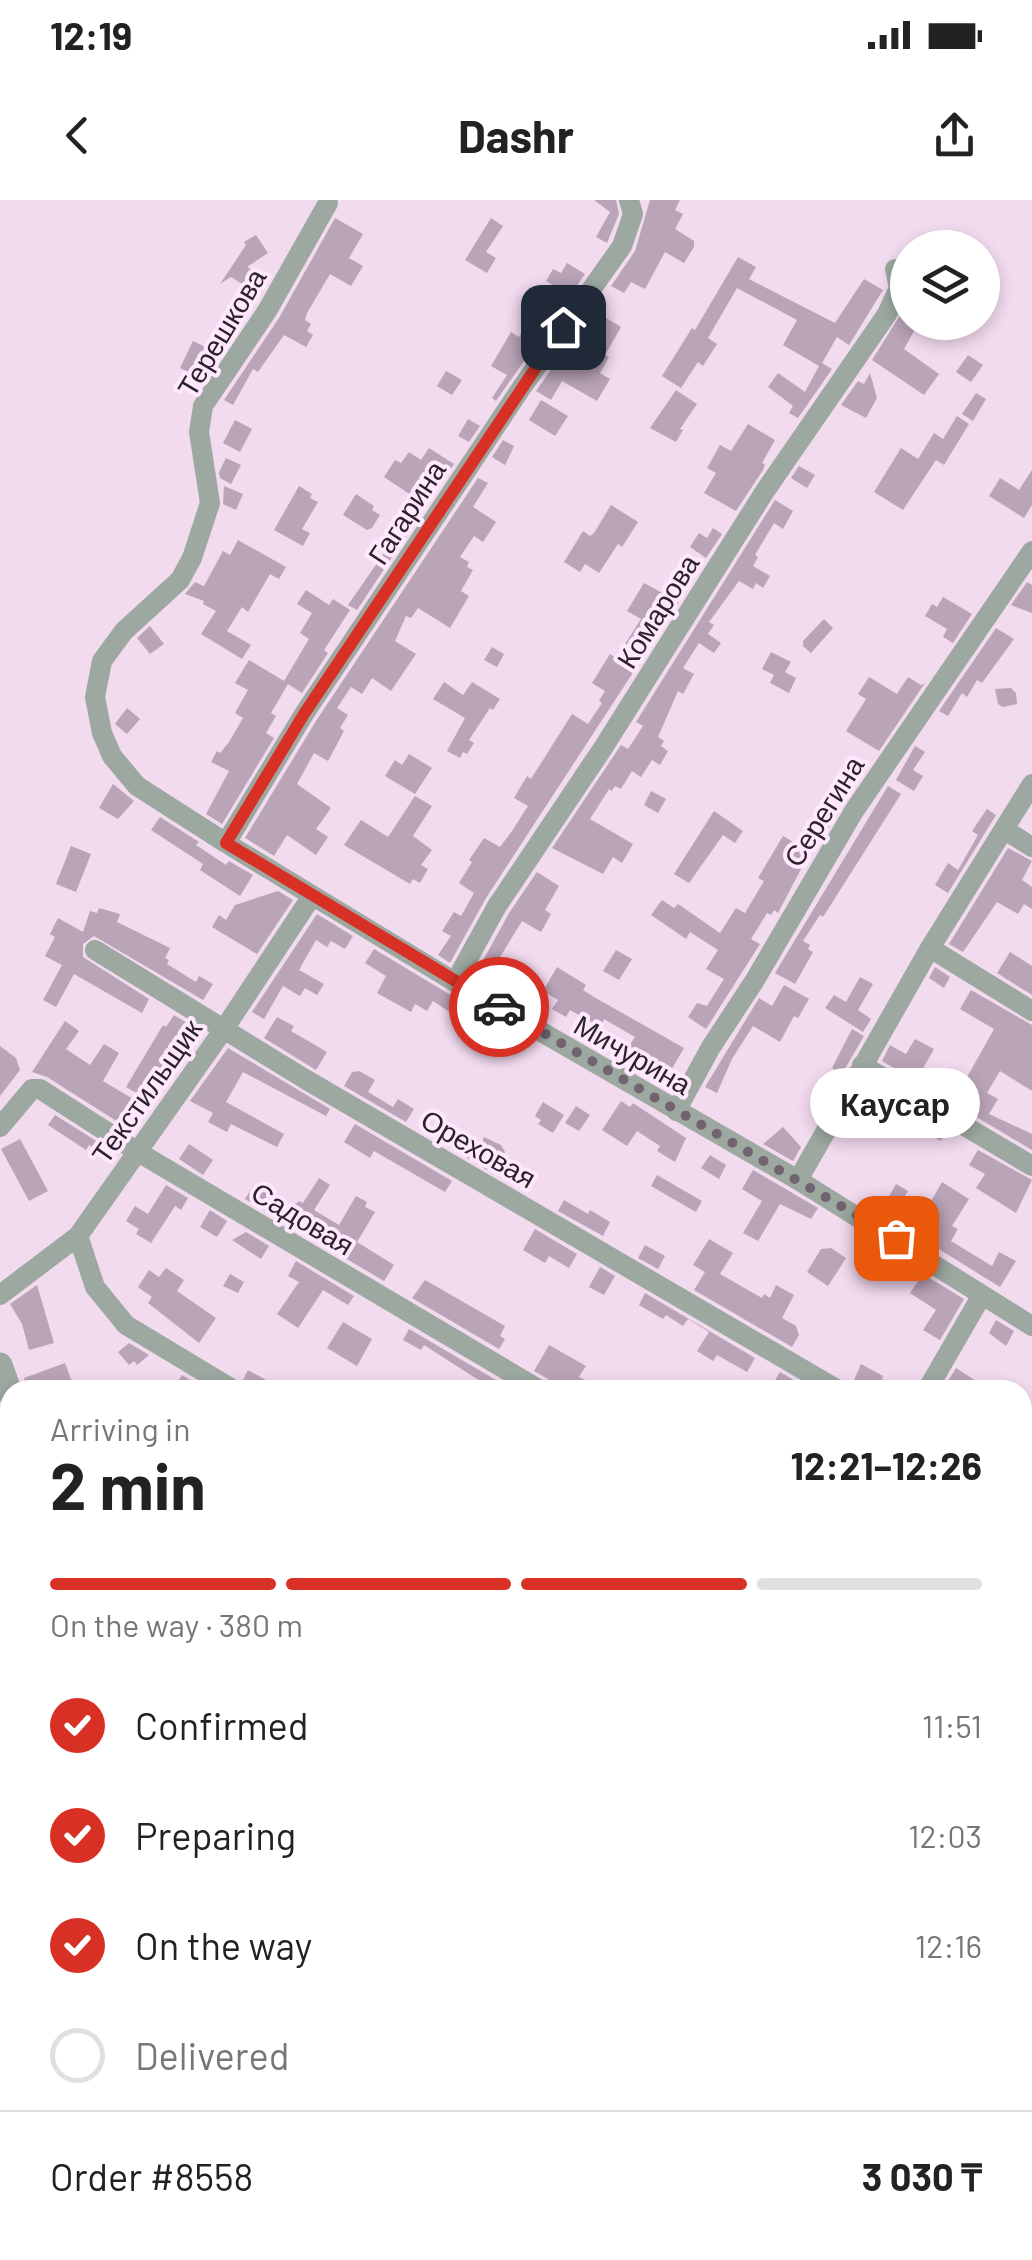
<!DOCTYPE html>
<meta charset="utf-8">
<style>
body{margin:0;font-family:Barlow,sans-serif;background:#f2f2f2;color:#222;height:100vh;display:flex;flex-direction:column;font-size:38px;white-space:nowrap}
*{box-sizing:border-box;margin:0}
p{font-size:32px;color:#767676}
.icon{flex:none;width:55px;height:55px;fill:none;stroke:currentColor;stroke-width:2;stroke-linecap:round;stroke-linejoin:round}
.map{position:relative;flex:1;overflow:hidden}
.sheet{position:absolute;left:0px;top:1180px;width:1032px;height:880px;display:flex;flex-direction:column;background:#fff;border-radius:30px 30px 0 0;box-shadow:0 5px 15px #0003}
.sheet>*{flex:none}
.tools{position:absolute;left:890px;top:30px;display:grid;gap:20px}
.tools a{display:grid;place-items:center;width:110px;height:110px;border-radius:50%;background:#fff;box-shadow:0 5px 15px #0003;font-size:50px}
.pin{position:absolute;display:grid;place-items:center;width:85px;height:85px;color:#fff;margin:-42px;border-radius:20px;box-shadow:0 5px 15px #0006}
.courier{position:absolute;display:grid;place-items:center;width:100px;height:100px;margin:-50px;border:8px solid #d93025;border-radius:50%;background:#fff;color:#222;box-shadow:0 2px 12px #0007}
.bubble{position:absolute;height:70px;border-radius:35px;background:#fff;box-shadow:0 5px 15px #0003;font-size:32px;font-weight:700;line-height:70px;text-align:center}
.head em{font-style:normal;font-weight:700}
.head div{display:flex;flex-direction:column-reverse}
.head{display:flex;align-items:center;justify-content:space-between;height:170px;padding:0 50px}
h1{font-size:65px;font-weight:700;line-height:75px}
.bar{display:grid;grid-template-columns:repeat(4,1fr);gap:15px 10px;align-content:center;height:120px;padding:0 50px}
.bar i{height:12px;border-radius:8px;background:#e0e0e0}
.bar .current{background:#d93025}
.bar p{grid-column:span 4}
.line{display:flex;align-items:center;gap:25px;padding:0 50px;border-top:2px solid #e0e0e0}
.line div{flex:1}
ol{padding:0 50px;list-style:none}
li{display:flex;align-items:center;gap:30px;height:110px}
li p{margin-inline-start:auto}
li .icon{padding:10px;border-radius:50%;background:#d93025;color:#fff;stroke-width:4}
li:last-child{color:#767676}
li i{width:55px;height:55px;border:5px solid #e0e0e0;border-radius:50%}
.status{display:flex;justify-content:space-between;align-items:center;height:70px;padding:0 50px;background:#fff;direction:ltr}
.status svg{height:28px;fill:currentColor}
header{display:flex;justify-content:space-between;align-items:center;height:130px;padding:0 50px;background:#fff;font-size:45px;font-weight:700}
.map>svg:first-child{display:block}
</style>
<div class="status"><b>12:19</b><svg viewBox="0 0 49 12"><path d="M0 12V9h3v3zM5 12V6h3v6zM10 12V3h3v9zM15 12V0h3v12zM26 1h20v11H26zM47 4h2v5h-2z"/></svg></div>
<header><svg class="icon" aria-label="back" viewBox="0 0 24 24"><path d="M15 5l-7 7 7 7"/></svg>Dashr<svg class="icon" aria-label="share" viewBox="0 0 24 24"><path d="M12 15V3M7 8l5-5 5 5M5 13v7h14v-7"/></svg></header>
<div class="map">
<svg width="1032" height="2060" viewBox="0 0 1032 2060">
<rect width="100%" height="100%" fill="#f2daef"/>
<path fill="#baa4b8" d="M594 0H616L619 14 607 43 596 37 610 12Z
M650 0H680L675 10 683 14 675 29 694 41V47L684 63 665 52 645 89 631 82 624 93 611 86 635 51Z
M335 18 363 34 349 58 363 66 351 86 330 74 307 113 305 120 311 124 307 131 313 135 306 147 284 135 258 172 253 169 233 205 224 200 279 118Z
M491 18 503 26 486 52 496 58 487 73 465 60Z
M256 35 268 53 247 67 254 71 244 85 231 77 220 84 246 45 244 42Z
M738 57 756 67 749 79 835 123 864 79 883 90 849 145 837 137 822 163 832 169 798 218 789 213 793 206 768 187 778 173 805 192 819 166 783 145 797 120 737 88 708 138 717 144 703 166 698 162 681 188 662 176 692 128 695 130Z
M567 63 585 74 496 201 492 198 507 175 491 166 511 132 519 137 525 128 532 133 543 116 545 117 560 89 546 81 553 69 561 73Z
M907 104 908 122H919L904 149 939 174 924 195 872 160Z
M603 116 621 127 605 155 609 157 600 173 610 179 597 201 562 181 551 200 536 191 587 119 598 125Z
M193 141 220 154 209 172 204 169 200 178 180 168Z
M968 155 983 165 971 182 956 172Z
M446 171 462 180 452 195 437 186Z
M870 173 877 198 866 218 841 205 858 181 864 184Z
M676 190 697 204 680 229 683 230 676 242 650 228Z
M976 193 986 199 973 221 962 214Z
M541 200 568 216 555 236 529 220Z
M957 216 969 224 944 265 936 260 903 310 874 292 901 248 918 259 934 233 943 239Z
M468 219 480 226 469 242 458 236Z
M235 220 252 229 240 252 223 243Z
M748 224 775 240 762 263 765 264 763 270 736 311 704 293 716 273 707 268 720 245 731 251Z
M503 240 514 246 505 265 492 257Z
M429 248 454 264 357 410 348 405 420 301 384 277 395 260 401 263 409 252 421 260Z
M226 258 241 265 231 284 220 278 219 272Z
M799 266 815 275 807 288 791 278Z
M1032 270V305L1024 318 989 296 1000 278 1019 290Z
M478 278 488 283 473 307 496 322 483 342 474 336 460 357 469 362 467 367 473 370 461 391 469 396 450 428 418 408 411 418 406 416 395 441 416 454 391 491 372 478 362 494 351 487 337 508 348 515 340 528 344 531 335 548 328 561 314 553 297 584 331 608 316 629 328 637 316 655 287 635 274 656 245 638 316 521Z
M224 286 243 294 236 310 223 304Z
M299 286 312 294 310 298 318 302 302 329 310 333 303 346 274 330Z
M356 294 374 306 372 310 380 315 372 328 367 330 343 315Z
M775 300 793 311 783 329 774 323 755 355 758 357 753 366 770 376 763 388 756 383 753 389 739 381 709 422 714 425 708 434 721 443 714 453 699 443 683 468 694 474 683 494 678 491 658 537 664 541 661 546 668 551 660 565 652 560 641 577 632 571 621 589 615 586 612 591 609 589 590 619 633 644 622 663 613 657 603 674 552 648 621 545 628 549 643 526 636 522Z
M611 305 638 322 622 347 618 344 599 373 585 364 580 372 564 362 583 331 590 336 594 333Z
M713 328 722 334 706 358 690 347 699 333 707 338Z
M238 340 286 367 279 379 270 374 248 412 242 407 227 431 251 445 242 459 201 434 216 411 203 404 204 401 185 394 195 382 204 386 223 351 230 355Z
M1027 382 1032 385V413L1011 405Z
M644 383 679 402 486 698 450 763 438 755 451 736 442 731 454 712 461 716 474 693 459 683 472 662 469 660 484 638 500 647 512 631 528 606 514 598 527 576 531 579 572 514 588 524 602 503 599 501 605 491 592 483 610 454 616 458 641 419 627 411Z
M306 390 329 405 333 399 350 410 324 450 328 453 302 493 288 484 271 513 276 516 266 533 274 538 222 624 206 614 229 571 211 562 217 551 220 553 229 542 243 518 235 513 248 490 235 483 249 460 284 481 309 439 300 433 312 413 297 404Z
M943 397 972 414 953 443 943 437 947 429 925 416 932 404 937 407Z
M824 419 833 428 811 453 803 446V441Z
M150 426 164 444 150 454 137 438Z
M996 428 1014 439 982 483 977 480 967 497 962 493 948 516 939 511Z
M492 447 504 454 497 467 484 460Z
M771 452 791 462 785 472 796 478 789 493 770 483 774 475 762 469Z
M869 477 897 494 908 477 921 485 925 483 879 551 846 531 866 499 858 494Z
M444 482 463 495 472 482 500 499 493 510 490 508 469 540 474 543 467 554 463 552 460 558 447 551 465 518 433 499Z
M1011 488 1016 493 1017 504 1003 507 998 504 995 489Z
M127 508 140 519 127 534 115 524Z
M915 546 925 552 913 570 923 576 914 591 896 580Z
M409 554 432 568 415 594 385 576 395 560 402 565Z
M113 584 134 601 118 619 99 608Z
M841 586 850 592 818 645 807 638Z
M888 586 901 594 823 717 820 715 803 741 810 745 808 749 813 752 795 784 775 773Z
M651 591 666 599 658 613 644 605Z
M415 596 432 606 413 636 432 650 421 665 428 669 420 683 413 679 410 684 344 645 361 620 388 637Z
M987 609 996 615 948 693 935 685 948 663 958 670 978 635 972 631Z
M714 611 743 631 735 643 723 635 689 683 674 674Z
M160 617 199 642 196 645 226 665 229 661 253 675 240 696 200 670 203 664 151 630Z
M783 636 810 652 778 713 774 710 771 715 767 713 751 739 760 744 706 829 688 817 697 803 707 806 724 779 706 769 718 750 690 732 686 739 651 715 662 700 674 708 678 704 720 733 736 708 745 713 764 681 758 678Z
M71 646 91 654 76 692 56 684Z
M1008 648 1032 661 1022 680 1032 687V709L1024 704 1018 714 997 702 963 752 949 744Z
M537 672 559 686 545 710 551 714 541 732 522 721 494 767 500 770 491 787 474 777 509 713Z
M278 691 293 700 257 754 212 727 219 715 226 720 235 705Z
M99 708 120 714 117 722 170 748 165 758 169 760 167 764 196 782 199 776 213 784 203 800 94 736 83 744V757L149 799 142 813 74 774 56 807 43 800 62 765 45 756 55 737 50 734 58 718 83 732 90 711 97 713Z
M317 714 353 736 345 749 331 741 327 747 316 740 299 770 324 784 317 795 305 788 300 796 283 786 264 819 252 812Z
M374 749 474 809 465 822 433 801 427 811 415 804 411 812 377 793 386 776 365 763Z
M616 750 632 759 619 780 603 771Z
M1010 752 1032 766V795L997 773Z
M557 767 586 785 583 790 594 797 684 848 670 872 679 877 671 891 619 861 635 837 604 819 601 827 570 810 566 817 552 809 558 800 543 791Z
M935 767 950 777 944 788 929 778Z
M860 777 873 784 858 810 871 819 863 832 825 808 834 795 846 802Z
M784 785 809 799 798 818 794 816 780 842 753 826 732 859 717 893 705 887 759 798 772 806Z
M971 790 1032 825V891L1000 871 987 893 998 899 989 914 1032 934V950L948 900 957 885 961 888 994 829 960 809Z
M174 815 204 833 198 842 186 835 160 879 165 882 152 902 126 887 163 825 166 827Z
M277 817 294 826 291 831 327 852 316 870 264 838Z
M65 821 79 831 66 849 90 865 104 844 119 853 103 881 133 899 118 922 47 877 32 872Z
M502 825 523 837 516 848 496 835Z
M852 829 864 836 842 874 832 868Z
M915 839 934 849 916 881 882 861 890 845 906 854Z
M0 846 16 858 20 870 0 896Z
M228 848 330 909 326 916 243 872 226 902 284 934 277 947 231 924 227 932 208 922 213 913 190 901Z
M359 871 375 880 368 892 393 907 398 899 414 909 406 922 344 886 352 872Z
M868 885 909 909 903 921 860 898Z
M621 901 630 907 633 903 686 938 675 962 657 951 660 946 637 931 627 946 602 930Z
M543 902 564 915 553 933 538 924 541 920 535 916Z
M576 906 590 915 579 931 565 923Z
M55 915 101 944 97 950 89 945 86 950 48 925Z
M441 918 455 930 482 943 484 937 501 945 505 952 494 974 464 956 467 951 433 929Z
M931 922 946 931 941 941 925 932Z
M355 924 452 981 445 992 374 951 370 958 344 942Z
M783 927 801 947 793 961 763 944Z
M20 939 48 991 29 1001 1 949Z
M189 944 213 960 203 975 179 959Z
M978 950 1032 980 1016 1013 976 988 985 974 969 965Z
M710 955 726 965 719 979 701 968Z
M753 970 818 1008 811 1019 780 1004 758 1041 743 1033 762 1001 742 989Z
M657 975 702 1001 696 1012 651 986Z
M319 978 330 985 314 1010 339 1025 356 996 367 1002 365 1007 375 1012 357 1042 394 1065 384 1081 245 999 254 985 290 1006 299 1002 295 1009 299 1001 303 1003Z
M942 982 969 999 952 1026 958 1029 951 1041 992 1066 999 1052 1016 1061 1000 1087 913 1033Z
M896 984 908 991 891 1019 880 1012Z
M166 985 188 998 181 1010 175 1006 151 1043 136 1034 139 1029 126 1021 135 1006 148 1014Z
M564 1000 588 1014 590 1010 610 1022 603 1036 558 1011Z
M210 1010 227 1021 217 1037 200 1027Z
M535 1029 577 1054 569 1068 549 1056 545 1063 523 1050Z
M246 1032 269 1046 261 1059 232 1040Z
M709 1039 733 1053 720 1074 762 1098 764 1094 770 1098 776 1085 794 1095 782 1118 796 1126 799 1135 792 1147 694 1090 705 1072 693 1065Z
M645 1045 665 1056 658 1069 638 1058Z
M831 1048 846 1058 828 1086 807 1072 821 1049Z
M882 1051 897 1062 889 1074 874 1063Z
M296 1061 354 1096 348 1105 323 1090 298 1128 277 1114 299 1082 288 1076Z
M600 1067 615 1076 604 1095 589 1087Z
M166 1068 184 1080 177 1091 216 1118 199 1143 148 1103 152 1097 138 1087 149 1070 159 1077Z
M230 1074 244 1082 238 1093 223 1086Z
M923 1074 964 1099 940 1140 923 1130 936 1110 910 1093Z
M425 1080 505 1126 500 1136 505 1139 499 1149 412 1098Z
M37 1085 54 1143 29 1150 22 1124 10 1104Z
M645 1093 755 1158 747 1172 717 1155 713 1161 697 1151 709 1132 688 1119 683 1126 666 1115 663 1119 639 1105Z
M996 1120 1014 1131 1006 1146 989 1133Z
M343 1122 372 1139 357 1166 327 1148Z
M409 1129 513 1190H494L424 1145 421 1150 403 1140Z
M129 1143 149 1155 137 1165 134 1161 129 1165 118 1152Z
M549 1145 586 1166 579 1177 607 1190H554L548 1179 534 1171Z
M65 1163 75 1190H28L24 1178Z
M861 1164 883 1176 882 1179 901 1190H857L851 1187Z
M956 1168 990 1190H963L948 1181Z
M248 1170 284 1190H257L243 1180Z
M780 1172 811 1190H769Z
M182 1175 207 1190H186L176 1184Z"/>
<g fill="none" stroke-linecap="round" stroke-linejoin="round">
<path stroke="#9ca8a0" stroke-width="10" d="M0 1413 10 1410"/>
<path stroke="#9ca8a0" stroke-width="20" d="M328 3 267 111 203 206 199 232 210 303 192 358 180 380 124 431 102 461 95 497 102 533 112 556 137 586 226 643 455 782 798 980 1032 1126
M1005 630 1032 647
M226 643 304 514 522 187 622 46 633 14 629 0
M930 748 1032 811
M95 750 305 879 838 1190
M455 782 497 706 603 548 765 291 887 114 899 88 895 69
M862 865 1032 966
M676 911 711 847 755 780 854 611 1032 351
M0 927 32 889H40L138 952 540 1190
M798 980 930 748 1032 584
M78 1036 95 1087 126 1125 234 1190
M0 1095 78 1036 224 829 312 696
M927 1190 982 1095
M1022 1305 1032 1311
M1022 1489 1032 1495
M1022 1673 1032 1679
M1022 1780 1032 1786
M0 1938 10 1963 0 1967
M1022 1989 1032 1995
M44 2050 48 2060
M647 2050 663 2060
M955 2050 971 2060
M732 2060 739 2050"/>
<path stroke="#9ca8a0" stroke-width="25" d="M0 1165 10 1193
M368 2050 372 2060"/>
</g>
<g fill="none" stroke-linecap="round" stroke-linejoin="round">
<path stroke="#716370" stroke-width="10" stroke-dasharray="0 18" d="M499 807 896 1038"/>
<path stroke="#d93025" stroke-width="12" d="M499 807 226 643 304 514 563 127"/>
</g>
<g text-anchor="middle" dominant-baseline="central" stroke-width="8" stroke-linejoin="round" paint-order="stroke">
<g font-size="28" fill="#2b232b" stroke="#ffe8fd">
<text transform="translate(221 132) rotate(-59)">Терешкова</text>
<text transform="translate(406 312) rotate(-57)">Гагарина</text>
<text transform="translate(657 411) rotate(-58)">Комарова</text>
<text transform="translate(823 611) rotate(-58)">Серегина</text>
<text transform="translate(633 854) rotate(30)">Мичурина</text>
<text transform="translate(146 891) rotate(-55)">Текстильщик</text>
<text transform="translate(479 948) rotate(30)">Ореховая</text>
<text transform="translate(303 1018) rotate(31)">Садовая</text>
</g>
</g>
</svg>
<div class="tools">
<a><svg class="icon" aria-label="layers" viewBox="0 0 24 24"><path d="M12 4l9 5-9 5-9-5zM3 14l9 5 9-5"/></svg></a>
</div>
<div class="pin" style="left:896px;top:1038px;background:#ea580c"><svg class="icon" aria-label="bag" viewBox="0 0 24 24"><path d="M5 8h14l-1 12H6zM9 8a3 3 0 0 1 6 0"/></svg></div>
<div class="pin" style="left:563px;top:127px;background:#1f2937"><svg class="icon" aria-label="home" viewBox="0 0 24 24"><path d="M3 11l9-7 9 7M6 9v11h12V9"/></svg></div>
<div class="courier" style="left:499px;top:807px"><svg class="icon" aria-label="car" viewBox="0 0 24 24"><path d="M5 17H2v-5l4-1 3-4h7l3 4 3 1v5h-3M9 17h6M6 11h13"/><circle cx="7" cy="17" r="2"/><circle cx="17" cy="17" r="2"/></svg></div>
<div class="bubble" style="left:810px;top:868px;width:170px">Каусар</div>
<section class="sheet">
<div class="head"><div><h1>2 min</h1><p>Arriving in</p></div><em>12:21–12:26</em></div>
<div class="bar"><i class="current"></i><i class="current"></i><i class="current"></i><i></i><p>On the way · 380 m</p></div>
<ol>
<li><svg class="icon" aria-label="check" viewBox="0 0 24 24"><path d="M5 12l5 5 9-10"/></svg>Confirmed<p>11:51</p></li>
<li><svg class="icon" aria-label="check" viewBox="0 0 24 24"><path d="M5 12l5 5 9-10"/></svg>Preparing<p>12:03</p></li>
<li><svg class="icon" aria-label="check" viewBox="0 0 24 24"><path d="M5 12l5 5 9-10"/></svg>On the way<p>12:16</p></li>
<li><i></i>Delivered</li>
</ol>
<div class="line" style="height:130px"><div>Order #8558</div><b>3 030 ₸</b></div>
</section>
</div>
